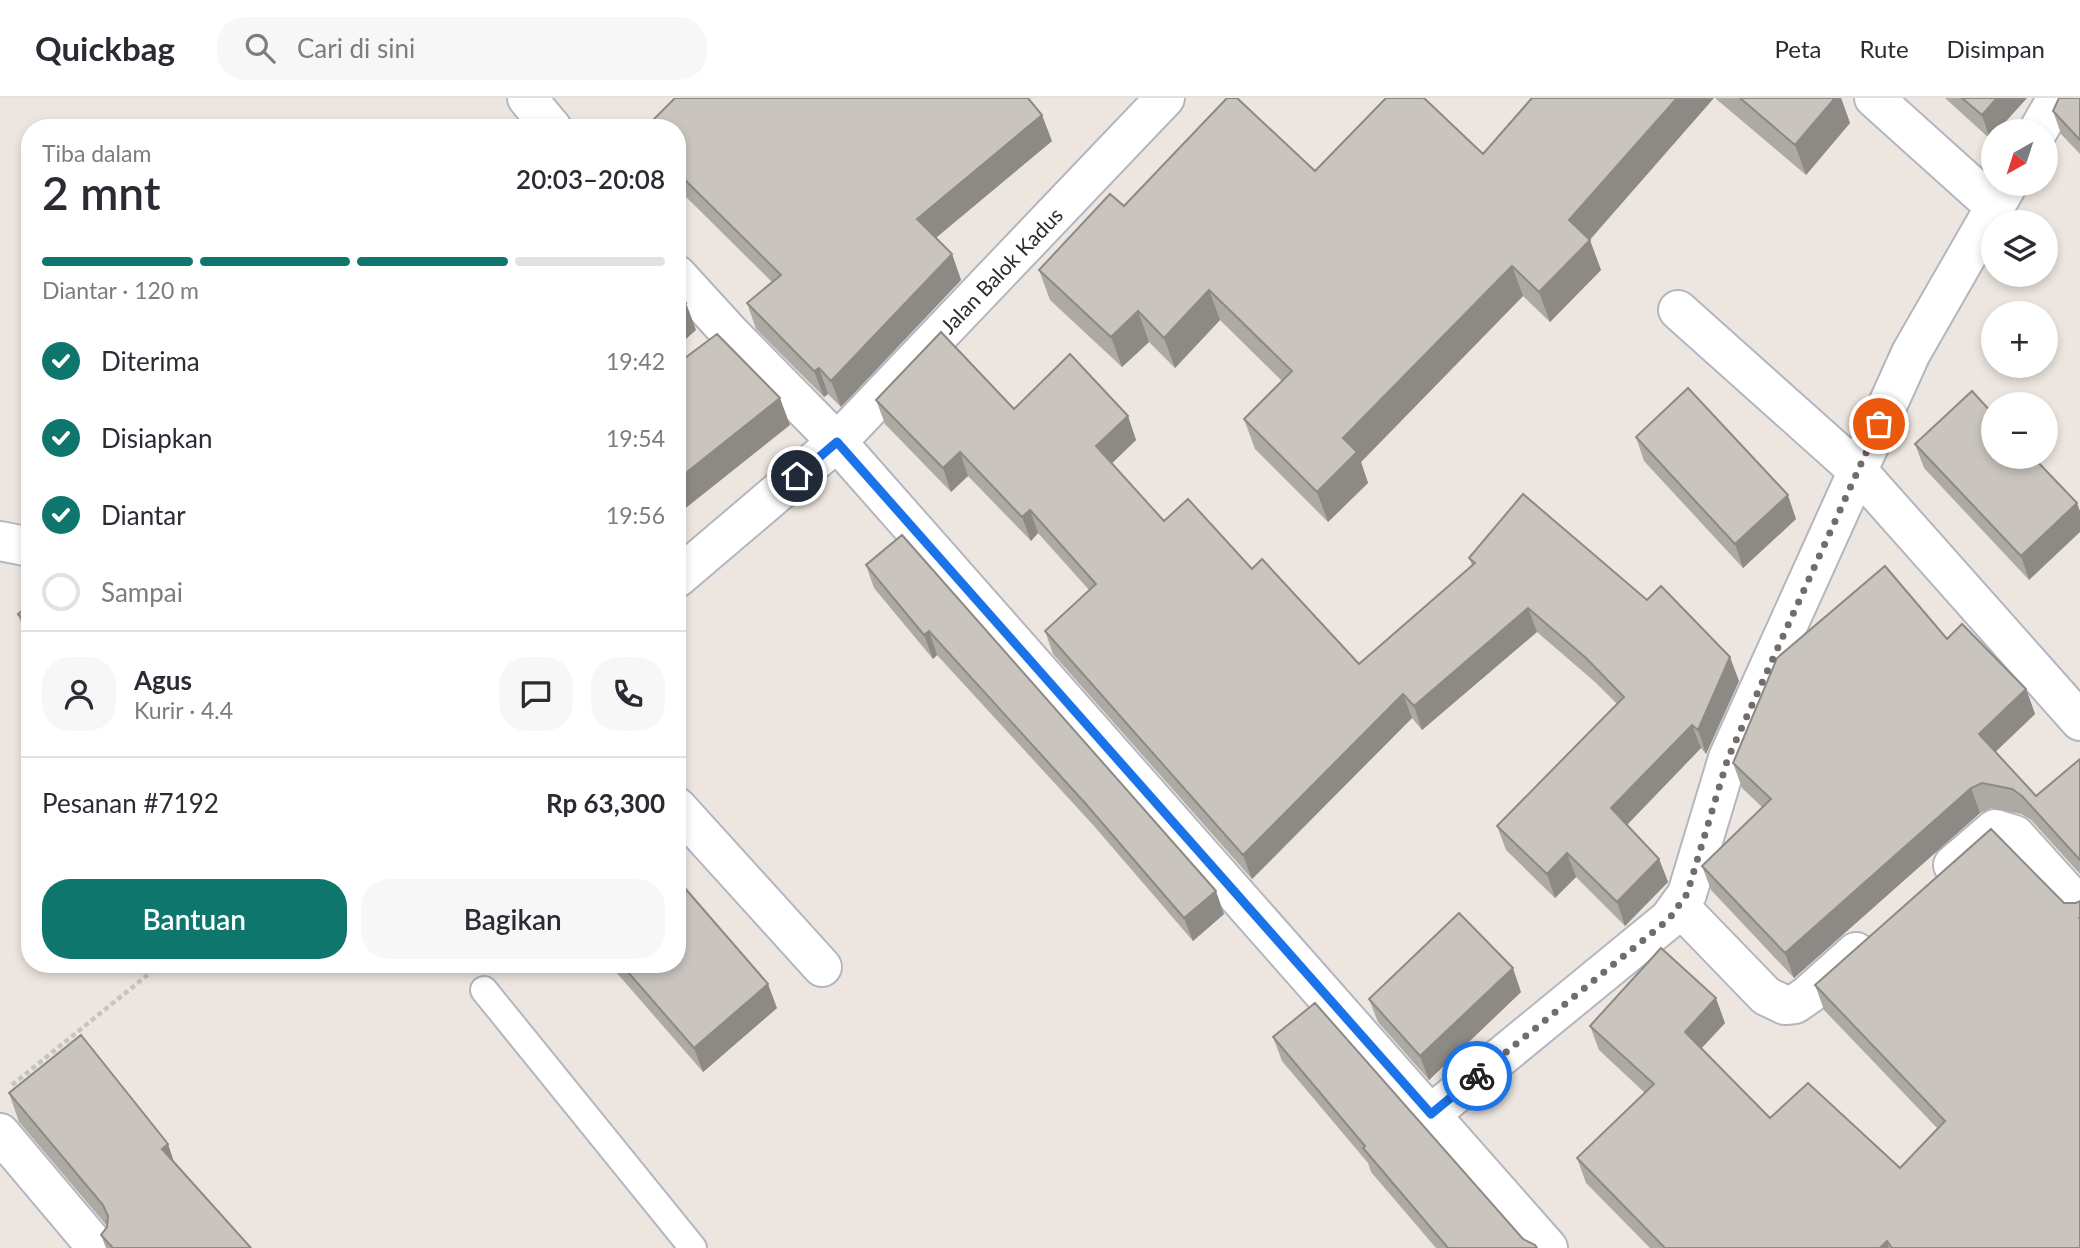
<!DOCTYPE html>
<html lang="id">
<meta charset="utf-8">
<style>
body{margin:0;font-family:Lato,sans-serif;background:#f7f7f7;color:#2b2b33;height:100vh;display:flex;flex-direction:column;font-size:26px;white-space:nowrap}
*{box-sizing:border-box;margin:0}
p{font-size:23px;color:#7c7c81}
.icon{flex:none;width:38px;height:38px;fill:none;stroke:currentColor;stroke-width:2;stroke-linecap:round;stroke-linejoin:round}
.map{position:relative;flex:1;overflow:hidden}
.sheet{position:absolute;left:21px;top:21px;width:665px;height:854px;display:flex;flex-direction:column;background:#fff;border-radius:28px;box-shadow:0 4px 10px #0003}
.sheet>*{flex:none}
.needle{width:46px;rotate:219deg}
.buttons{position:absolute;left:1981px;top:21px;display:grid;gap:14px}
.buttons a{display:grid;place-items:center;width:77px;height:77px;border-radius:50%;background:#fff;box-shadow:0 4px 10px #0003;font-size:35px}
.pin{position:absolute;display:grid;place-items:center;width:60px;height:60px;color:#fff;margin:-30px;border:4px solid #fff;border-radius:50%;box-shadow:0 2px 7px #0007}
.courier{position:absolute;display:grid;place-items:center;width:70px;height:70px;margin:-35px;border:5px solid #1a73e8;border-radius:50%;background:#fff;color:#222;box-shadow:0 2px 9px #0007}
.summary em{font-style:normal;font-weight:600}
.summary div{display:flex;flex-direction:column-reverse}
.summary{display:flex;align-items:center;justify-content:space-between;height:119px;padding:0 21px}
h1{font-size:46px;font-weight:600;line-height:52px}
.bar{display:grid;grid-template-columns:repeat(4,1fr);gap:10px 7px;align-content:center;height:84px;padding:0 21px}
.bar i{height:9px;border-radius:5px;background:#e1e1e2}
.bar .active{background:#0f766e}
.bar p{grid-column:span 4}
.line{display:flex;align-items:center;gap:18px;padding:0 21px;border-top:2px solid #e1e1e2}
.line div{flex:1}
.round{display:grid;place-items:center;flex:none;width:74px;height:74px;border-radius:28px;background:#f7f7f7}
ol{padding:0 21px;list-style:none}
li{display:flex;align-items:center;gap:21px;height:77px}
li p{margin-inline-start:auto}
li .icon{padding:7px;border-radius:50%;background:#0f766e;color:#fff;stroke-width:4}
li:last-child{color:#7c7c81}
li i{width:38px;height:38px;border:4px solid #e1e1e2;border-radius:50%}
.cta{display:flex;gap:14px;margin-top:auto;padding:14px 21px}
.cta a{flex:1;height:80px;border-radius:28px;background:#0f766e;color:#fff;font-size:28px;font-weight:600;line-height:80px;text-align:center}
.cta a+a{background:#f7f7f7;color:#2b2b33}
header{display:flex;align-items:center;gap:42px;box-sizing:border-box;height:98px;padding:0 35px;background:#fff;border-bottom:2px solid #e1e1e2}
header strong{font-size:33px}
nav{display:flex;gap:38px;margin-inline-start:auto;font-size:24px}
.search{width:490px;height:63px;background:#f7f7f7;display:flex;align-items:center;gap:18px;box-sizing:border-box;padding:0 24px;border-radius:28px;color:#7c7c81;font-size:26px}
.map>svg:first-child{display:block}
</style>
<header>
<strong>Quickbag</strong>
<div class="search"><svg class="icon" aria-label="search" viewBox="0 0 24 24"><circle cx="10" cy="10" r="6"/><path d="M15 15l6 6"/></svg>Cari di sini</div>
<nav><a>Peta</a><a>Rute</a><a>Disimpan</a></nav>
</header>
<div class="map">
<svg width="2080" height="1150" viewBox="0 0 2080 1150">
<rect width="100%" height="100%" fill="#ede6e0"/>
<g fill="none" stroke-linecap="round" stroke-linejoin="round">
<defs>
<path id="lane" d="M484 892 693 1150"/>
<path id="street" d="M527 0 552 30
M1874 0 1994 108
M2038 33 2057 0
M677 177 729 234 837 344 1548 1150
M1678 212 1858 373 2080 623
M0 443 30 449
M677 480 837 344 1165 0
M677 709 822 869
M1953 767 1995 731 2015 737 2080 809
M1679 808 1766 898 1785 907 1795 906 1808 897 1856 854
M1431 1016 1669 821 1687 796 1728 660 1911 255 2008 86
M0 1035 97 1150"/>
</defs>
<use href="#lane" stroke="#b3b6bf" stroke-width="30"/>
<use href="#street" stroke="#b3b6bf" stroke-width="42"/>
<path stroke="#c4c4c4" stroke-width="4.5" stroke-dasharray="5 3.5" stroke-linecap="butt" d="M12 987 161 866"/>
<use href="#lane" stroke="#fff" stroke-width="26"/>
<use href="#street" stroke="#fff" stroke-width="38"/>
</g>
<path fill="#ada9a3" d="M1715 0H1841L1850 25 1806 77Z
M1945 0H2027L1997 33H1993V37L1990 41Z
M2080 0V56L2061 36 2053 13Z
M677 30 1052 43 936 140 952 156 961 182 841 309 828 296 824 299 756 231 747 205 772 184 677 90Z
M1483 56 1589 142 1601 172 1550 224 1523 198 1361 364 1368 385 1328 424 1255 351 1244 321 1282 283 1220 222 1175 270 1149 244 1122 269 1050 202 1039 172 1124 108 1315 73Z
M1972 293 2029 482 1924 370 1915 346Z
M876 302 1128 318 1136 342 1112 365 1164 423 1252 471 1359 566 1472 467 1469 460 1739 583 1706 656 1701 650 1627 727 1659 761 1668 784 1625 828 1576 779 1555 800 1506 752 1497 728 1617 606 1595 584 1537 534 1422 632 1412 620 1252 781 1053 556 1045 533 1089 492 1038 435 1031 443 968 378 951 394 885 326Z
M1636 339 1796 421 1743 470 1644 363Z
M866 467 1224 816 1193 843 1094 728 937 557 933 561 874 490Z
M30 506V543L26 539 18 516Z
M1947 541 2026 591 2035 616 1995 654 2036 698 2080 661V776L2031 722 2021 716 1991 710 1980 715 1794 880 1711 792 1702 768 1762 709 1742 690 1733 665Z
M2064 805H2076L2080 1150H1650L1586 1085 1577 1060 1645 995 1599 952 1590 928 1725 925 1702 950 1770 1020 1900 1070 1938 1031 1824 912 1815 887Z
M609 866H677L777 910 703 974Z
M1521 894 1429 982 1378 924 1369 901Z
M1273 939 1523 1141 1537 1150H1436L1371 1074 1368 1065 1282 963Z
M9 995 168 1046 174 1065 251 1150H106L101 1137 107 1128 19 1024Z"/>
<path fill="#8d8985" d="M1677 0H1714L1588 144 1590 142 1601 172 1550 224 1539 194 1569 122Z
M1835 0H1841L1850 25 1806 77 1795 47Z
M1997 0H2027L1997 33H1993V37L1990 41 1982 17Z
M1042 17 1052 43 927 147 917 121Z
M952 156 961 182 841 309 831 283Z
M1512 168 1523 198 1361 364 1368 385 1328 424 1317 394 1343 340Z
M1209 192 1220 222 1175 270 1164 240Z
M686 205 696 232 677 249V213Z
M1138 213 1149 244 1122 269 1111 239Z
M819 270 828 296 824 299 814 273Z
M780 300 790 327 677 417V382Z
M1128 318 1136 342 1105 372 1096 348Z
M960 354 968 378 951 394 943 370Z
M1788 397 1796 421 1743 470 1735 446Z
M2077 405 2080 413V434L2029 482 2021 458Z
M1030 412 1038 435 1031 443 1022 419Z
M1528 510 1537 534 1422 632 1414 608Z
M929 533 937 557 933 561 924 537Z
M1730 559 1739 583 1706 656 1698 632Z
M2026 591 2035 616 1988 661 1979 636Z
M1403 596 1412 620 1252 781 1243 757Z
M1692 627 1701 650 1620 734 1611 710Z
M1971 690 1980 715 1794 880 1785 855Z
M1567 755 1576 779 1555 800 1547 776Z
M1659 761 1668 784 1625 828 1617 804Z
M1216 793 1224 816 1193 843 1184 820Z
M1513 870 1521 894 1429 982 1420 958Z
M768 886 777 910 703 974 694 950Z
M1716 900 1725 925 1694 958 1685 934Z
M168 1046 178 1076 162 1051Z
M1887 1143 1889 1150H1880Z"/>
<path fill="#c9c4be" stroke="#8d8985" stroke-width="2" d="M675 0H1028L1042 17 917 121 952 156 831 283 819 270 814 273 747 205 781 177 677 74V30H645Z
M1227 0H1237L1315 73 1386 0H1424L1483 56 1532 0H1677L1569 122 1590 142 1539 194 1512 168 1343 340 1357 354 1317 394 1244 321 1292 273 1209 192 1164 240 1138 213 1111 239 1039 172 1110 96 1124 108Z
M1740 0H1835L1795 47Z
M1962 0H1997L1982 17Z
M2059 0H2080V42L2053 13Z
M677 195 686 205 677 213Z
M941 234 1014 311 1070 256 1128 318 1096 348 1164 423 1188 401 1252 471 1262 461 1359 566 1475 465 1469 460 1523 396 1647 502 1661 488 1730 559 1698 632 1692 627 1611 710 1659 761 1617 804 1567 755 1547 776 1497 728 1624 599 1586 560 1528 510 1414 608 1403 596 1243 757 1045 533 1096 486 1030 412 1022 419 960 354 943 370 876 302Z
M717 236 780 300 677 382V266Z
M1688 290 1788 397 1735 446 1636 339Z
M1972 293 1993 316V359H2033L2077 405 2021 458 1915 346Z
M902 437 1216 793 1184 820 1085 705 929 533 924 537 866 467Z
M1885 468 1947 541 1962 526 2026 591 1979 636 2036 698 2080 661V762L2022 698 2012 691 1982 685 1971 690 1785 855 1702 768 1771 701 1733 665 1777 560Z
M30 506V530L18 516Z
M1991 731 2064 805H2076L2080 803V819L2079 820 2080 821V1150H1892L1887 1143 1880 1150H1665L1577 1060 1654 986 1590 928 1661 850 1716 900 1685 934 1770 1020 1808 985 1900 1070 1945 1023 1815 887Z
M677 781 768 886 694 950 621 866H677Z
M1459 815 1513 870 1420 958 1369 901Z
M1315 905 1523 1141 1535 1147 1537 1150H1448L1363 1050 1365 1048 1273 939Z
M81 937 168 1046 162 1051 251 1150H113L101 1137 107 1129 108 1118 103 1107 9 995Z"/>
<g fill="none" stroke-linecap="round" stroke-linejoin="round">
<path stroke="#706d6b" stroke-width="7" stroke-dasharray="0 12.6" d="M1477 978 1669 821 1687 796 1728 660 1879 326"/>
<path stroke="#1a73e8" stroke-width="9" d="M797 378 837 344 1431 1016 1477 978"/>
</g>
<g text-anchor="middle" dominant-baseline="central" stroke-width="5" stroke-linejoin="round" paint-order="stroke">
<g font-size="21" fill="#2c2c2c" stroke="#fff">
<text transform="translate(1001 172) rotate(-46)">Jalan Balok Kadus</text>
</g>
</g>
</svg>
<div class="buttons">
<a><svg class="needle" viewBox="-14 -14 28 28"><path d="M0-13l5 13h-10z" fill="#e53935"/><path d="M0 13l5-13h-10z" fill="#7c7c81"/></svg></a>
<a><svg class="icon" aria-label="layers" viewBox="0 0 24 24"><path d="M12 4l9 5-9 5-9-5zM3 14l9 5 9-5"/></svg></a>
<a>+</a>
<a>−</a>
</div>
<div class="pin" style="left:1879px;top:326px;background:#ea580c"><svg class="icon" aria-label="bag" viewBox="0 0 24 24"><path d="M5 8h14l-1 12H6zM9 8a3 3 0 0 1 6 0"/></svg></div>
<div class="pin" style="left:797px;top:378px;background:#1f2937"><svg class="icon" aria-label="home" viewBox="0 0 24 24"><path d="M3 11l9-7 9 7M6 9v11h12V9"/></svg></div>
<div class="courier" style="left:1477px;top:978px"><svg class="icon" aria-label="bike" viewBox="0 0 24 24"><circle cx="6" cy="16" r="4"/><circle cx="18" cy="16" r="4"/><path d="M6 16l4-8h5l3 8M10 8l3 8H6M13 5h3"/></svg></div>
<section class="sheet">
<div class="summary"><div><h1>2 mnt</h1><p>Tiba dalam</p></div><em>20:03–20:08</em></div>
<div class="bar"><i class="active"></i><i class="active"></i><i class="active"></i><i></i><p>Diantar · 120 m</p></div>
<ol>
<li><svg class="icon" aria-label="check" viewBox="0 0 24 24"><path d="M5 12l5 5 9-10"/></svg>Diterima<p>19:42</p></li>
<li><svg class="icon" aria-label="check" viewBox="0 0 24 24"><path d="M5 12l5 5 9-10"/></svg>Disiapkan<p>19:54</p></li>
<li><svg class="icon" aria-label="check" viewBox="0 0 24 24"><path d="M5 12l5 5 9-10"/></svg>Diantar<p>19:56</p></li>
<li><i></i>Sampai</li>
</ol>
<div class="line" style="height:126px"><a class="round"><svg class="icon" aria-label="person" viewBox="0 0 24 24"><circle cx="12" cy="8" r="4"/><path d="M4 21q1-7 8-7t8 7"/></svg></a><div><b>Agus</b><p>Kurir · 4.4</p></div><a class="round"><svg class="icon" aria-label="chat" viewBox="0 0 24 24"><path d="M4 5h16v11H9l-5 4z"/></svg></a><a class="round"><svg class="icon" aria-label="phone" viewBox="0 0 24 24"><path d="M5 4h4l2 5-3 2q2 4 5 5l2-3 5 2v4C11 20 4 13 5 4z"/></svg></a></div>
<div class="line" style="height:91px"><div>Pesanan #7192</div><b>Rp 63,300</b></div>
<div class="cta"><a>Bantuan</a><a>Bagikan</a></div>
</section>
</div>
